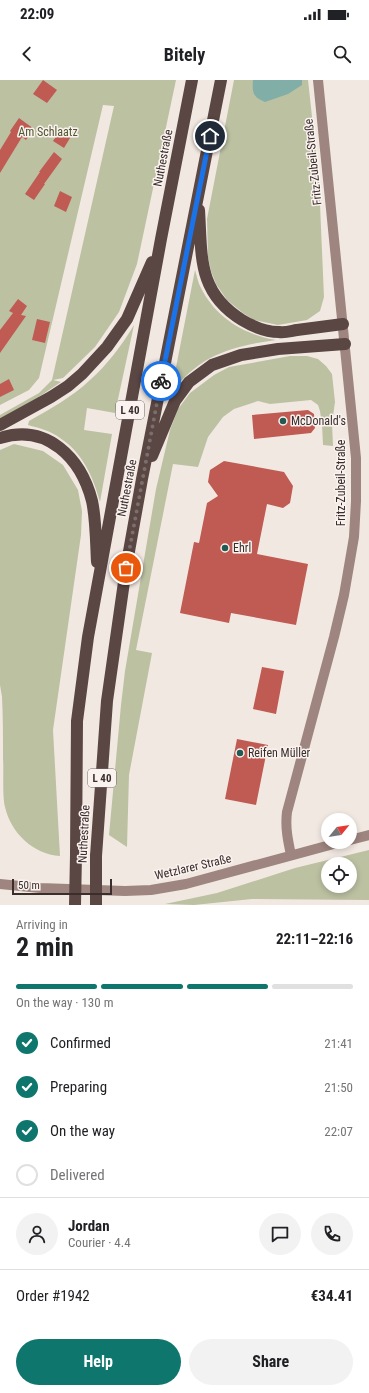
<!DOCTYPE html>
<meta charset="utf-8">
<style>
body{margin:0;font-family:"Roboto Condensed",sans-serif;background:#f2f2f2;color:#202124;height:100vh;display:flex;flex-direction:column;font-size:15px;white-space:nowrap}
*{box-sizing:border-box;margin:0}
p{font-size:13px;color:#757577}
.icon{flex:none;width:22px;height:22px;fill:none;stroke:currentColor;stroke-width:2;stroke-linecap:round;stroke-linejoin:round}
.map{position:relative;height:825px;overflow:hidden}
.details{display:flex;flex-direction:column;background:#fff;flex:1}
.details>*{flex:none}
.needle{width:26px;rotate:60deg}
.buttons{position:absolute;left:321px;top:733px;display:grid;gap:8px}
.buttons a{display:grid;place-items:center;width:36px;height:36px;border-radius:50%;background:#fff;box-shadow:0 2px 6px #0003;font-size:20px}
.scale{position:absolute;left:12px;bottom:10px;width:100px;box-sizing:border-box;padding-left:4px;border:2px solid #392e2c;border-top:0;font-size:11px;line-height:14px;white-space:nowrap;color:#392e2c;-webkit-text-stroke:3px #faf2ee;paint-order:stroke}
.pin{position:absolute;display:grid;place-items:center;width:34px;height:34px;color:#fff;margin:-17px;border:2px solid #fff;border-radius:50%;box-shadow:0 1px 4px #0007}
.courier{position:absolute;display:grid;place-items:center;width:40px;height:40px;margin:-20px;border:3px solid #1a73e8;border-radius:50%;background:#fff;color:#222;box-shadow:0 1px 5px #0007}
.headline em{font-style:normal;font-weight:700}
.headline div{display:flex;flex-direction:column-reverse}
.headline{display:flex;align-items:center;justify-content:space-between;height:68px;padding:0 16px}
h1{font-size:26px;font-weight:700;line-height:30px}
.bar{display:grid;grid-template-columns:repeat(4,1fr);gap:6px 4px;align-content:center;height:48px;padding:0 16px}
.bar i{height:5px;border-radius:3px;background:#e0e0e0}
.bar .on{background:#0f766e}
.bar p{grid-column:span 4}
.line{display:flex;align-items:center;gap:10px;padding:0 16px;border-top:1px solid #e0e0e0}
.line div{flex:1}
.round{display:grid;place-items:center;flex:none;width:42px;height:42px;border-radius:21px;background:#f2f2f2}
ol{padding:0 16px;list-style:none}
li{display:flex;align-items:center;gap:12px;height:44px}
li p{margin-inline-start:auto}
li .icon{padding:4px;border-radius:50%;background:#0f766e;color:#fff;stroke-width:4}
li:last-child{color:#757577}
li i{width:22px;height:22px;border:2px solid #e0e0e0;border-radius:50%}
.primary-button{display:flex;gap:8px;margin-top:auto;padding:8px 16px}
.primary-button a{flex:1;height:46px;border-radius:24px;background:#0f766e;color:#fff;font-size:16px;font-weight:700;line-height:46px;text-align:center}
.primary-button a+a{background:#f2f2f2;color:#202124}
.status{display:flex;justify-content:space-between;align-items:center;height:28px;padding:0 20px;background:#fff;direction:ltr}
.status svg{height:11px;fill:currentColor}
header{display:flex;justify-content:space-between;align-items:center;height:52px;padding:0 16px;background:#fff;font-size:18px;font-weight:700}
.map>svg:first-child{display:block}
</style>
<div class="status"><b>22:09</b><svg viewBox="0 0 49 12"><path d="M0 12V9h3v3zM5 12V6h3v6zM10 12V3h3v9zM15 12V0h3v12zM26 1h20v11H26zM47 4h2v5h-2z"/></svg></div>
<header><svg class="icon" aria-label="back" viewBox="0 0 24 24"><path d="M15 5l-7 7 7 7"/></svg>Bitely<svg class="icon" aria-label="search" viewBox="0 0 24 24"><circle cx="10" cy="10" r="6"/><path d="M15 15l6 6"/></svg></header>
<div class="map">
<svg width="369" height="825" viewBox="0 0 369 825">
<rect width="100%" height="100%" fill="#f2e8e2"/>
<path fill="#bcc1a2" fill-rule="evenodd" d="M0 0H176L137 184 119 232 95 267 63 298 53 300 61 302 37 318 0 339V335L39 313 52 300 114 26 103 25 39 298 29 310 0 325Z
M234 0H308L319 101 324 217 320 231 307 240 278 245 254 240 243 233 227 220 216 204 211 191 208 177 207 139Z
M195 190C197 196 198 203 201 208 216 238 245 255 276 260 232 266 199 275 171 313Z
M134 245 115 333 87 328 84 350 112 354 100 422C93 397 83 373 60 358 51 351 39 348 28 345L29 341C50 329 72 317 90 300 107 285 122 265 134 245Z
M290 276H307L318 279 326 286 332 294 335 322 332 343 333 366 323 365 322 345 320 331 318 325 311 320 270 324 258 321 234 329 223 337 208 357 198 387 173 384 136 570 152 573 129 695 127 767 109 755 121 625 125 591 156 409 170 350 178 329 190 313 214 295 229 287Z
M14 364 43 371 63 385 78 410 82 431 81 455 53 650 60 776C33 774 11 753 5 727 2 715 4 691 3 678 3 657 3 637 2 617L0 605V370Z
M369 770V820L252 819 194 825 165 824 217 813 295 788ZM328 784H350V806H328Z"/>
<path fill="#82aea8" d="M253 0H302V5L288 14 265 22C253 17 252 13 253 0Z"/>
<path fill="#bf5b53" d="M43 0 57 10 47 23 33 14Z
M19 38 34 49 26 60 22 57 0 93V70L11 52 10 51Z
M60 51 70 58 64 68 53 61Z
M54 72 62 79 44 104H45L34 120 25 114 40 92H39Z
M60 111 72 117 66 132 54 126Z
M18 219 27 226 21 235 26 236 0 273V250L13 233 9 231Z
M37 239 50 242 45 263 32 260Z
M9 299 14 310 0 317V304Z
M308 330 314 334 315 348 311 353 254 359 252 335Z
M224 381 284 392 293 406 290 423 283 428 267 424 257 474 308 484 296 545 231 533 229 543 180 533 194 462 199 463 207 423 218 416 208 402 210 390Z
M262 587 284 591 276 634 253 629Z
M237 659 268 665 256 725 225 719Z"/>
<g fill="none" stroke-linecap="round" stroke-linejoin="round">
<path stroke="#9e857f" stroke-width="10" d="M350 760 369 755
M291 775C288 761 285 747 287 732L334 557 344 515 354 457 356 421V378L318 0
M0 804 40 808 125 811 151 810 186 804 341 762"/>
<path stroke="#5a4643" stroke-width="12" d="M199 130C202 176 197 212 242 240 252 246 266 252 279 252 285 253 291 251 297 250 312 248 327 246 343 244
M0 345 51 317 68 306 82 294 107 267 127 239 152 182
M0 358C47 343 81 378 92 421 96 439 96 464 97 482
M152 376 175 321 189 302 212 285 241 275 278 269 345 264
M76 775 77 641 88 557 161 159 192 0
M96 776 107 621 126 488 142 399 221 0"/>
<path stroke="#5a4643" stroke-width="12" d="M75 825 76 775
M96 825V776"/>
</g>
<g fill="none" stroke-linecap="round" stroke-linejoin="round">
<path stroke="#7a6f6c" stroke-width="4" stroke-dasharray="0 7.2" d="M126 488 161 301"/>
<path stroke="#1a73e8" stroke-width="5" d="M161 301 210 56"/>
</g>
<g fill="#235953" stroke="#faf2ee" stroke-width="1.5">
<circle cx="283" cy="341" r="4"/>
<circle cx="225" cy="468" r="4"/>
<circle cx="240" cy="673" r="4"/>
</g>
<g text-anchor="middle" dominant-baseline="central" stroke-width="3" stroke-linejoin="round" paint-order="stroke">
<g fill="#faf2ee" stroke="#736966" stroke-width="1">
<rect x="116" y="321" width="28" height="18" rx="3"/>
<rect x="88" y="689" width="28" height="18" rx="3"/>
</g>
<g font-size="11" font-weight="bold" fill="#392e2c">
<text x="130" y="330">L 40</text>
<text x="102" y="698">L 40</text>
</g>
<g font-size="12" fill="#4f5631" stroke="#faf2ee">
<text x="48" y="52">Am Schlaatz</text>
</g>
<g font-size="12" fill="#392e2c" stroke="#faf2ee">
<text transform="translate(163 78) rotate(-79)">Nuthestraße</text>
<text transform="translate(313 82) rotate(-96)">Fritz-Zubeil-Straße</text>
<text transform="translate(341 403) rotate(-90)">Fritz-Zubeil-Straße</text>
<text transform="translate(127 408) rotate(-79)">Nuthestraße</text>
<text transform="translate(84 754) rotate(-87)">Nuthestraße</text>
<text transform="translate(193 787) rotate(-13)">Wetzlarer Straße</text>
</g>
<g font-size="12" fill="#392e2c" stroke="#faf2ee" text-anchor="start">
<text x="291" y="341">McDonald's</text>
<text x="233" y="468">Ehrl</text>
<text x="248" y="673">Reifen Müller</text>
</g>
</g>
</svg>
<div class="buttons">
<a><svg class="needle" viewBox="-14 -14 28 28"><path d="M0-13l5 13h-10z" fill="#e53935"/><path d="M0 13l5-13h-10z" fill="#757577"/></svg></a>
<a><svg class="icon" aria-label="locate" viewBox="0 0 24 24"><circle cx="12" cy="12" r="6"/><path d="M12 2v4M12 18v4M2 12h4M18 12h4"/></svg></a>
</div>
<div class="scale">50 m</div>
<div class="pin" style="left:126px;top:488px;background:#ea580c"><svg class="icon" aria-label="bag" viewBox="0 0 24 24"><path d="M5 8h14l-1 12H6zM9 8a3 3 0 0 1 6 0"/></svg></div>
<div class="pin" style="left:210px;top:56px;background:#1f2937"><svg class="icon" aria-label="home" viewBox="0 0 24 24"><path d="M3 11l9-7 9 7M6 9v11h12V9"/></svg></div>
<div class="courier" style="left:161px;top:301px"><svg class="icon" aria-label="bike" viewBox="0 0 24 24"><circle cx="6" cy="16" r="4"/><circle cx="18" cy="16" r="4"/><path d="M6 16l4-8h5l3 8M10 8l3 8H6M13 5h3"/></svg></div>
</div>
<section class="details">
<div class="headline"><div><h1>2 min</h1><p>Arriving in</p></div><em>22:11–22:16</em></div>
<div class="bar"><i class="on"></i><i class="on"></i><i class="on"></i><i></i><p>On the way · 130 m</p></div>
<ol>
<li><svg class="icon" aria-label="check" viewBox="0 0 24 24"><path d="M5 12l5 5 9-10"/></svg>Confirmed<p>21:41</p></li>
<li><svg class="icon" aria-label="check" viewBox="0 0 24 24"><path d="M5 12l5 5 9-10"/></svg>Preparing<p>21:50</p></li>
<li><svg class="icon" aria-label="check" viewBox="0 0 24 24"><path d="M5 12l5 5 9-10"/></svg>On the way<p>22:07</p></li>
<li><i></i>Delivered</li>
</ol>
<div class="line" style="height:72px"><a class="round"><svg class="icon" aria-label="person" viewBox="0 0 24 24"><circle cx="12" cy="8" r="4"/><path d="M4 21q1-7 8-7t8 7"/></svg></a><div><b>Jordan</b><p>Courier · 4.4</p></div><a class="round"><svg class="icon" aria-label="chat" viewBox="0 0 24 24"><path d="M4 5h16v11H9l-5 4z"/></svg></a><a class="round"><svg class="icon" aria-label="phone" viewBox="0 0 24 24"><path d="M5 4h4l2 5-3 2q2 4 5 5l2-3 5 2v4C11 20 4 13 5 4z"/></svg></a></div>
<div class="line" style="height:52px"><div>Order #1942</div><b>€34.41</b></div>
<div class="primary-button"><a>Help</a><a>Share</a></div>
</section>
